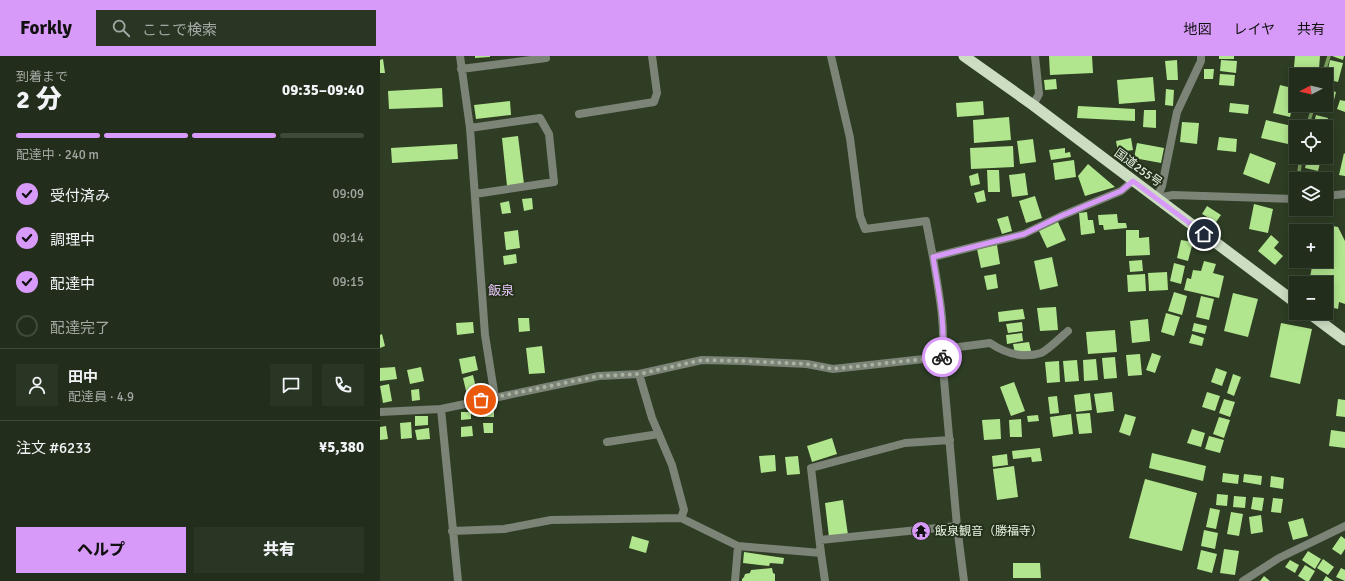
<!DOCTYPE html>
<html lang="ja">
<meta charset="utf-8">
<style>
body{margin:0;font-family:Signika,"Noto Sans JP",sans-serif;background:#2a3624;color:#f1f3f6;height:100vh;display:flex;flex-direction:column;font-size:15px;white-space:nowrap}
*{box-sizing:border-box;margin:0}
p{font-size:13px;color:#a2a8a3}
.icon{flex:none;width:22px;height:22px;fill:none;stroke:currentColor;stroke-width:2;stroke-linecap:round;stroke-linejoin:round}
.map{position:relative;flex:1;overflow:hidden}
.details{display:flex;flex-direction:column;background:#222e1b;width:380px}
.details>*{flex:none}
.needle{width:26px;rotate:263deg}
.buttons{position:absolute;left:909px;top:12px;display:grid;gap:8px}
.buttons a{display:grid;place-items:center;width:44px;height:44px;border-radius:0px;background:#222e1b;box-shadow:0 2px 10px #0003,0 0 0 1px #3f4a3a;font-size:20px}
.pin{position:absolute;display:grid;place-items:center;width:34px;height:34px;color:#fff;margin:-17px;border:2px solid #fff;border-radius:50%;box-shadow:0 1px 4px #0007}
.courier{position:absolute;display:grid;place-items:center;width:40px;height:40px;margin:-20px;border:3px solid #d89af8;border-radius:50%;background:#fff;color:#222;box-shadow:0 1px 5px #0007}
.overview em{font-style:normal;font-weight:800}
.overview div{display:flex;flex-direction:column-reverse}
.overview{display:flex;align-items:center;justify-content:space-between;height:68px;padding:0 16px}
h1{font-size:26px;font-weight:800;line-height:30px}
.bar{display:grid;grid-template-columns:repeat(4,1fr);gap:6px 4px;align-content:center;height:48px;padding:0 16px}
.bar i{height:5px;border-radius:3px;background:#3f4a3a}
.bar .on{background:#d89af8}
.bar p{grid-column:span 4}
.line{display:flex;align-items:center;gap:10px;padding:0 16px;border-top:1px solid #3f4a3a}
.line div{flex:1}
.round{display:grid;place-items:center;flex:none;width:42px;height:42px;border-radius:0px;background:#2a3624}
ol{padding:0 16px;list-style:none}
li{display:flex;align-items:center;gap:12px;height:44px}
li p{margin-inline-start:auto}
li .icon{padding:4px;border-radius:50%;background:#d89af8;color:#111;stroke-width:4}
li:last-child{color:#a2a8a3}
li i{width:22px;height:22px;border:2px solid #3f4a3a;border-radius:50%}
.cta{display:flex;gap:8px;margin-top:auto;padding:8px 16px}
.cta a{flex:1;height:46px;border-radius:0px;background:#d89af8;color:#111;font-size:16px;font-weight:800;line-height:46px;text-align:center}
.cta a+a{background:#2a3624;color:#f1f3f6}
header{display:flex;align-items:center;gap:24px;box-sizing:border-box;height:56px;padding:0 20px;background:#d89af8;color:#111}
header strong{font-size:19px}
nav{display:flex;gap:22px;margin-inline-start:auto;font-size:14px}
.search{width:280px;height:36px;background:#2a3624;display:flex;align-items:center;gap:10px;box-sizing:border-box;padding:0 14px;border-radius:0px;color:#a2a8a3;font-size:15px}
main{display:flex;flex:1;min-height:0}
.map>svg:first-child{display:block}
</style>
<header>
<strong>Forkly</strong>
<div class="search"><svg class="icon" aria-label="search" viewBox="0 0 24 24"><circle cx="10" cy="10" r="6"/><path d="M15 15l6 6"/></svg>ここで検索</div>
<nav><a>地図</a><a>レイヤ</a><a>共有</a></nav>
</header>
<main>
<section class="details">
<div class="overview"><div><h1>2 分</h1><p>到着まで</p></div><em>09:35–09:40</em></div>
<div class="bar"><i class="on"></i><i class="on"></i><i class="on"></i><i></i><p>配達中 · 240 m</p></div>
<ol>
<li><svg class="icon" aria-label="check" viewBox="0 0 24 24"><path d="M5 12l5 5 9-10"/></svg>受付済み<p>09:09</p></li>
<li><svg class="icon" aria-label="check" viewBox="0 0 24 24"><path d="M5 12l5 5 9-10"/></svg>調理中<p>09:14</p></li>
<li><svg class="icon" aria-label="check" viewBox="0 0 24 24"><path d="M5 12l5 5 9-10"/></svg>配達中<p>09:15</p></li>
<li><i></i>配達完了</li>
</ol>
<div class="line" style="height:72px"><a class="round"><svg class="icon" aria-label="person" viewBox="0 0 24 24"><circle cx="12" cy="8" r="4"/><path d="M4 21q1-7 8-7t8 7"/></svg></a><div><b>田中</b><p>配達員 · 4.9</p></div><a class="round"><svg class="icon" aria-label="chat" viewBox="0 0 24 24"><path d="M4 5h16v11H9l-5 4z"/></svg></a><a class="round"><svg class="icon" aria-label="phone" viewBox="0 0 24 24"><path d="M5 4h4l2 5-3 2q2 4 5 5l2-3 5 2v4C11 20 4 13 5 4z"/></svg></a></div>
<div class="line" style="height:52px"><div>注文 #6233</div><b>¥5,380</b></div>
<div class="cta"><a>ヘルプ</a><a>共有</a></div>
</section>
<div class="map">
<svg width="965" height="525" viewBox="0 0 965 525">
<rect width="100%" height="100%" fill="#2e3d24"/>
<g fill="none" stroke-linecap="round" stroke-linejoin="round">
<path stroke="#7c9f5e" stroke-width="3.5" d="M943 19 949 0
M927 71 934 49
M918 123 921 101"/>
</g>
<path fill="#b2e68e" d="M95 0H110V1L95 2Z
M669 0H712L713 17 670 19Z
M839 0H854V3H839Z
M915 0H940L939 13 914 11Z
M952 0H964L963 4Z
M3 3 5 17H0V4Z
M797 4 798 24H787L785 5Z
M841 4 857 5 856 17 840 15Z
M950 4 963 7 958 26 946 23Z
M824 13H834L833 23H824Z
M840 18 855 19 854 30 839 29Z
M773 21 775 45 739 48 737 24Z
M676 23 677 33 665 34 664 24Z
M900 29 916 33 910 61 893 57Z
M62 32 63 51 9 53 8 35Z
M786 33 794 34 793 50 785 49Z
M946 33 956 36 953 48 946 46Z
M960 44 965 45V56L957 53Z
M130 45 131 59 96 63 94 49Z
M603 45 604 59 577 61 576 47Z
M850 47 869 49 868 58 849 56Z
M698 50 755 53V65L697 62Z
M764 54H776V72L763 71Z
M936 59 948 62 946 71 933 70Z
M629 61 631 84 594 87 593 64Z
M886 64 912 70 908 88 881 82Z
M802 66 819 67 817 88 800 86Z
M138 80 144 128 127 130 122 82Z
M839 81 857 83 856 96 837 94Z
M751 82 753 94 738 96 736 85Z
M653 83 656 106 640 108 637 85Z
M757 87 784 92 781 107 754 102Z
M77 88 78 103 12 107 11 92Z
M633 90 634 111 591 113 590 92Z
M685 92V97L690 96 691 101 671 104 669 94Z
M870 97 896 107 889 128 863 118Z
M964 97 965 98V120L959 119Z
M928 101 941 103 938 115 925 112Z
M694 104 696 121 675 124 673 107Z
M708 108 735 131 705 140 698 120Z
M607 114H619L620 136H608Z
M598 117 600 128 591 130 589 120Z
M645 117 648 139 632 141 629 119Z
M923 118 939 119 938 123H923Z
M604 134 606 145 597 147 594 137Z
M655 140 662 162 646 167 639 145Z
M152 142 153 153 144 155 142 143Z
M129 145 131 157 122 158 120 147Z
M874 148 893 153 888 177 869 173Z
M827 150 841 159 836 166 822 158Z
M707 156 708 164H713L715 177 701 179 699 157Z
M737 158 738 167H746L747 172 724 174 723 169H719L718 159Z
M628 160 632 175 622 178 617 163Z
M678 166 686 184 667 192 659 175Z
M941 168 958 171 965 185V248L959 246 958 253 946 250V227H929L933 205H946V175H940Z
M138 174 140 192 126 194 124 176Z
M746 174H759V182L769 181 770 199 746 200Z
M891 179 899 186 894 192 903 200 895 209 878 195Z
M801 184 813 186 808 205 797 202Z
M617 189 620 208 601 212 597 193Z
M136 198 137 207 124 209 123 200Z
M672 201 678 230 660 234 654 205Z
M762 204 763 215 750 216 749 205Z
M824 205 836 208 833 217 844 220 839 242 804 234 807 222 811 223 813 214 821 215Z
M794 207 805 210 801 228 790 225Z
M787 216 788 234 769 235 768 217Z
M616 218 618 232 607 234 604 220Z
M765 218 766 235 748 236 747 219Z
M794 236 807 240 802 259 788 255Z
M853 237 878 243 868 281 844 275Z
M821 240 834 243 829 264 816 261Z
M676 251 678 274 660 275 657 252Z
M643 253 645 263 619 266 618 256Z
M786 257 800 261 794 280 781 276Z
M138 262H149L150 275 139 276Z
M768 263 770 285 752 287 750 265Z
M93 266 94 277 77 279 76 267Z
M642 266 643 275 628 277 626 268Z
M814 267 827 270 825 278 812 275Z
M901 267 932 273 920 328 890 321Z
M735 274 737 296 708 298 706 276Z
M642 277 643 285 627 288 626 279Z
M2 278 5 290 0 292V279Z
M812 278 824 282 822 290 809 287Z
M649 286 651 295 635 297 633 288Z
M162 290 165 317 149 318 146 292Z
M772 297 781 300 775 317 766 314Z
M760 298 762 319 748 320 746 299Z
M95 300 98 314 82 318 79 303Z
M735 301 737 322 724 323 722 302Z
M716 303 718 324 704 325 703 304Z
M697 304 699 325 685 326 683 305Z
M679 305 680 326 667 327 665 306Z
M15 311 17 323 0 325V312Z
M41 311 44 325 30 328 27 314Z
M836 312 847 316 842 330 831 326Z
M853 318 861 321 854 340 847 337Z
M93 319 97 336 87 339 83 322Z
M634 326 645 355 631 360 620 331Z
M9 328 12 345 3 347 0 330Z
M39 333 40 344 32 345 31 334Z
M732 336 734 355 717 357 714 338Z
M827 336 840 340 835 355 822 351Z
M710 337 712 354 696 356 694 339Z
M677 340 679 357 670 358 668 341Z
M844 343 855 346 850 361 839 357Z
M958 343 965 344V361L956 360Z
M104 352H114V361H104Z
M81 356H91V363L81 364Z
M710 357 712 377 699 378 696 358Z
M691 358 693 378 673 381 670 361Z
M745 358 756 361 750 380 739 376Z
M658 359 659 365 648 366 647 360Z
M35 360H48V369L35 370Z
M839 361 850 364 844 382 833 378Z
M620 363 621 383 604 384 602 364Z
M641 363 642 381H630L629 364Z
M31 366 32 382 21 383 20 367Z
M103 367H113V377H104Z
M6 370 8 383 0 384V371Z
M92 370 93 380 81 381V371Z
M49 372 50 383 37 384 35 374Z
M812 373 825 377 821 391 807 387Z
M951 374 965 376V392L949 390Z
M829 380 844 384 840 397 825 393Z
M452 382 457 398 432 406 427 390Z
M660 392 662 405 652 406 651 401 633 403 632 395Z
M772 397 826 410 823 425 769 412Z
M627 398 628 409 613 411 612 400Z
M395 399 396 415 381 417 379 400Z
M418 400 420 418 407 419 405 401Z
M634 410 638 441 617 444 613 413Z
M843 417 859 419 858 428 842 426Z
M864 418 882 420 881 429 863 426Z
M891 420 904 422 903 433 890 431Z
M765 423 817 437 802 495 749 482Z
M837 438 848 439 847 450 836 449Z
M854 440 866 441 865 452 853 451Z
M873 441 884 442 882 455 871 453Z
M893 442 903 443 901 457 891 456Z
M463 444 468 479 449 481 445 447Z
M830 452 840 454 836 473 826 471Z
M851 456 863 458 859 480 847 478Z
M881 459 883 476 871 478 869 461Z
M923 462 928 480 913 484 908 466Z
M824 474 838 477 835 493 821 490Z
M252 480 269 485 266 497 249 492Z
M961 480 965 483V493L961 499 952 493Z
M844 493 859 495 855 519 840 517Z
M821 494 837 498 832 517 817 513Z
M928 495 941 503 935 513 922 504Z
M364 496 404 502 403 508 390 507 389 510 363 507Z
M943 503 954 511 948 519 937 512Z
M910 504 919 509 915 517 905 511Z
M633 507H660L661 522H633Z
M925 509 935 515 929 525H926L918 520Z
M392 512 393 517 395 518V525H362V523L364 521 365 518 370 517 371 514Z
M961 512 965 514V525L956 521Z
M884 520 890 525H880Z
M946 520 953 525H943Z"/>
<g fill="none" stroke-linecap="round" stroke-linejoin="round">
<path stroke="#7c8377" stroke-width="8" d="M80 0 90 72 105 279 115 342
M451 0 470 82 480 160 485 173 546 165 553 201
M81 13 166 2
M653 49 659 38 655 0
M199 58 274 46 277 37 272 0
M90 72 160 62 169 78 174 126 95 138
M777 142 782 130 797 56 821 5V0
M563 293 610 287C625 297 642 303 661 297 667 295 682 280 688 275
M562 301C566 268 558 233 553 201L644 178 681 160 741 135 753 125
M259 318 272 362 292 409 304 454 301 462
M61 353 78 525
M0 356 61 353 219 320 259 318 322 304 363 305 427 308 453 313 562 301 577 470 584 525
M227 386 279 378
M72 475 124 473 171 464 301 462 358 490 441 497 431 412 525 387 570 384
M440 484 577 470
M441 497 445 525
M355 525 358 490
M863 525 899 502 965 470"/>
<path stroke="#7c8377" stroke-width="8" d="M946 140 965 138
M777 142 793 139 916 143"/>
<path stroke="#ccddc2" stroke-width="11" d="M584 0 653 49 916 247
M929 257 965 284"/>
</g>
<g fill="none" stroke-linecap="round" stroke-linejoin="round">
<path stroke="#a7b3a0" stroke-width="4" stroke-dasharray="0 7.2" d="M101 344 219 320 259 318 322 304 363 305 427 308 453 313 562 301"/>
<path stroke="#d89af8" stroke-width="5" d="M562 301C566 268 558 233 553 201L644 178 681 160 741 135 753 125 824 178"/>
</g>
<defs>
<symbol id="temple-disc" viewBox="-11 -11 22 22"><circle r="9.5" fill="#d89af8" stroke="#24321b"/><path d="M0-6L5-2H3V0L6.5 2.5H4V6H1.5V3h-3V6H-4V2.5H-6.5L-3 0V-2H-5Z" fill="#111"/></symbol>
</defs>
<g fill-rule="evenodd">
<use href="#temple-disc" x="530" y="464" width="22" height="22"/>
</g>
<g text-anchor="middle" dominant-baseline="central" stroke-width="4" stroke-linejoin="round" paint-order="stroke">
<g font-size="12" fill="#e8f2e3" stroke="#24321b">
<text transform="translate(758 112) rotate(36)">国道255号</text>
</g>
<g font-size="12" fill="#e8f2e3" stroke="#24321b" text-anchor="start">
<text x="555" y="475">飯泉観音（勝福寺）</text>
</g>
<g font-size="13" fill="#e6c4f8" stroke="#24321b">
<text x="121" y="235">飯泉</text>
</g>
</g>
</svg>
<div class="buttons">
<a><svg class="needle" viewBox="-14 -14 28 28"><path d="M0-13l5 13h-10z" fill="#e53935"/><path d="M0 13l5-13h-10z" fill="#a2a8a3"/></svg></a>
<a><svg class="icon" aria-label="locate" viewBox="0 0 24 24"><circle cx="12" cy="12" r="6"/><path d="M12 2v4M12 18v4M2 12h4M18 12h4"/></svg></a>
<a><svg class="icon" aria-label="layers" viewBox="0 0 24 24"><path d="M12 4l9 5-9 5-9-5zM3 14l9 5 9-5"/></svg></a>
<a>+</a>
<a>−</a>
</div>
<div class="pin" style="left:101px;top:344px;background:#ea580c"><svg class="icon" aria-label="bag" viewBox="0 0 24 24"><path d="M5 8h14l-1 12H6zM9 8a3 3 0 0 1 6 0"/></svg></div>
<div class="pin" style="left:824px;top:178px;background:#1f2937"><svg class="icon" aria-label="home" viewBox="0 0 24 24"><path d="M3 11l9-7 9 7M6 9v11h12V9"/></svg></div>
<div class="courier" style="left:562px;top:301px"><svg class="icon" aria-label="bike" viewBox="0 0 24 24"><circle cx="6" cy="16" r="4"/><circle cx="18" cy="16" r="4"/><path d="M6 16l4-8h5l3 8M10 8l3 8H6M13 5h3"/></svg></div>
</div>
</main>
